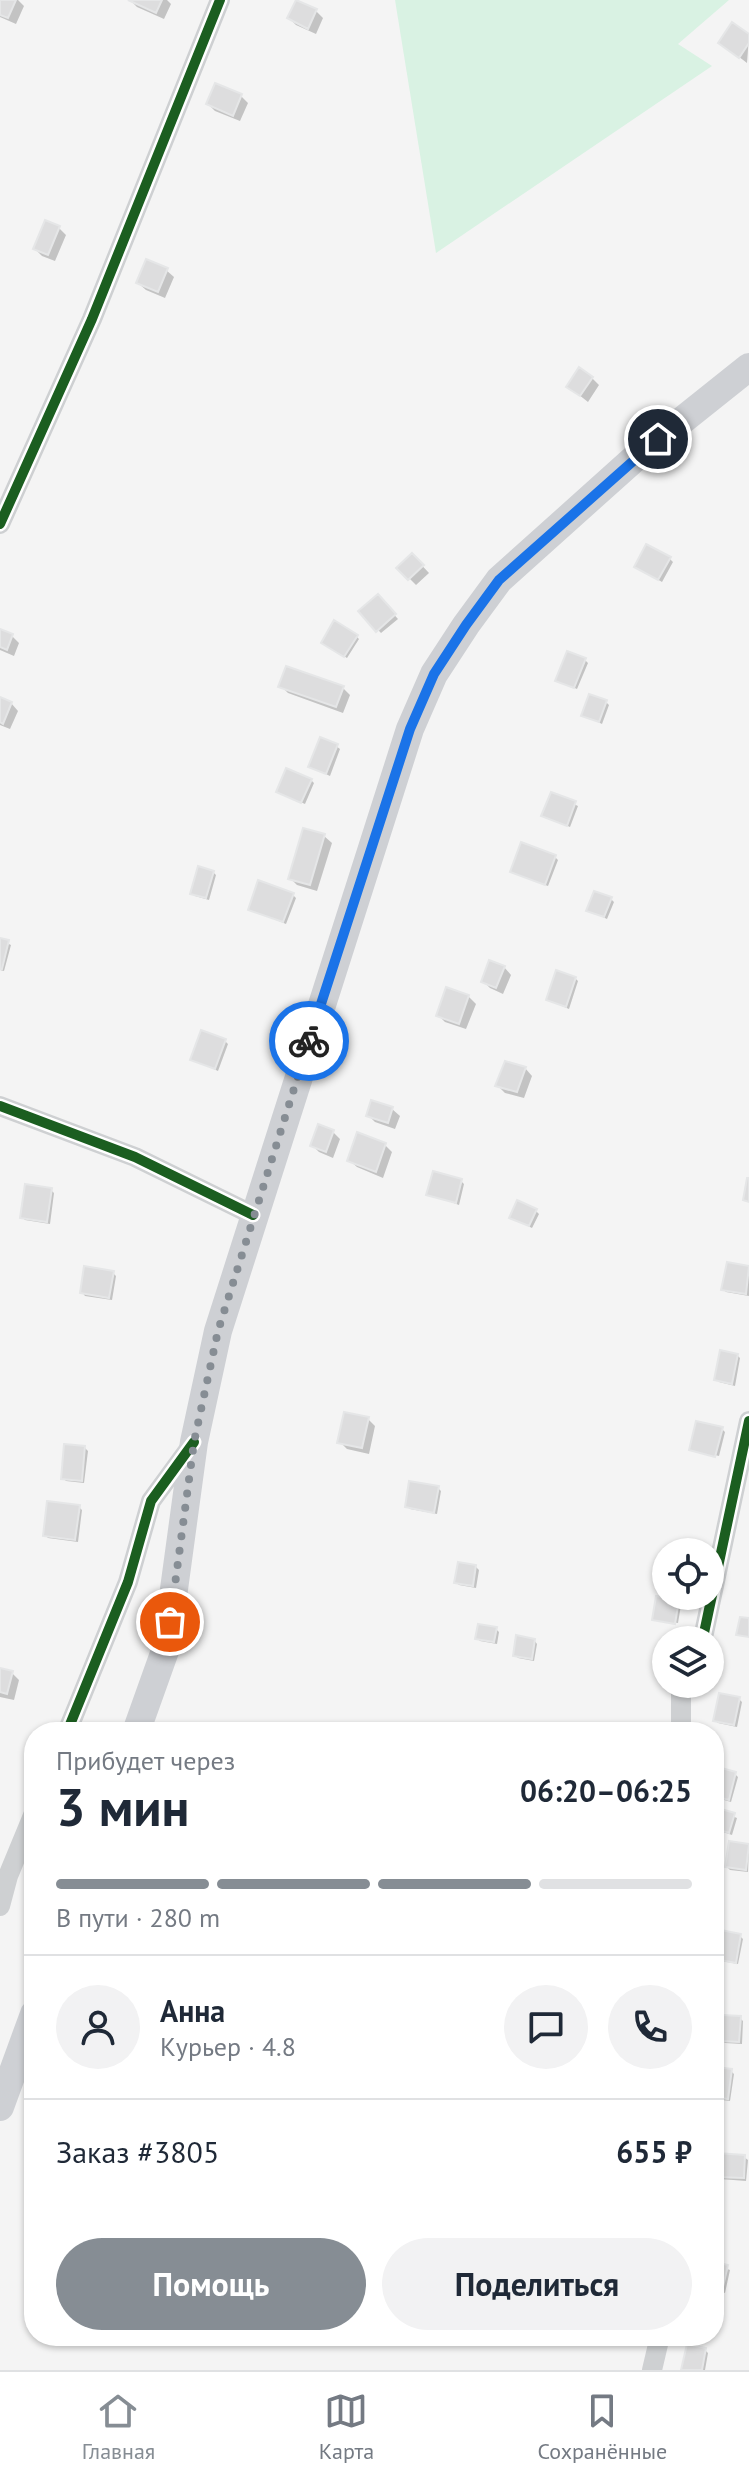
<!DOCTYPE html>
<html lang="ru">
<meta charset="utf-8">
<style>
body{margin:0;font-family:"PT Sans",sans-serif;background:#f2f2f3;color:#1f2937;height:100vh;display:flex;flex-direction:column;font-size:30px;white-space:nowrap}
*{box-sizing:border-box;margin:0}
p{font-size:26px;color:#747a83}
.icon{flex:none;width:44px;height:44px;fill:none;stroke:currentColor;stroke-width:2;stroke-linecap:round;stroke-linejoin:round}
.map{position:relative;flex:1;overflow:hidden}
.drawer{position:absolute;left:24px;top:1722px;width:700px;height:624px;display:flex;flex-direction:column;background:#fff;border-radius:32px;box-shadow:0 2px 6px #0004}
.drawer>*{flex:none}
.tools{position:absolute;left:652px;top:1538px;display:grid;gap:16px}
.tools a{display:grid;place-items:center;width:72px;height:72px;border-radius:50%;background:#fff;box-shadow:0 2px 6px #0004;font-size:40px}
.pin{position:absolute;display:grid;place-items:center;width:68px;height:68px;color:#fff;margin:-34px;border:4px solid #fff;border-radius:50%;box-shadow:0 2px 8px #0007}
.courier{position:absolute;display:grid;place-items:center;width:80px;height:80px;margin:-40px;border:6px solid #1a73e8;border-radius:50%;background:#fff;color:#222;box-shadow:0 2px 10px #0007}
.summary em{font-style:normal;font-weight:700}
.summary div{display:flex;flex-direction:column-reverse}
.summary{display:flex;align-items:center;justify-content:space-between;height:136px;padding:0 32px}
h1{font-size:52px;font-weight:700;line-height:60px}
.bar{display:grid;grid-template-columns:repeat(4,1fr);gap:12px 8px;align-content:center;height:96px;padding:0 32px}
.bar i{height:10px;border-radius:6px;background:#e0e1e3}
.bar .on{background:#868d94}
.bar p{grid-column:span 4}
.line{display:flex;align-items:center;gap:20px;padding:0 32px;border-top:2px solid #e0e1e3}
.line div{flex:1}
.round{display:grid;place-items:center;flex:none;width:84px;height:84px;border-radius:42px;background:#f2f2f3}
.button{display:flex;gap:16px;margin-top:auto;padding:16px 32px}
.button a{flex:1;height:92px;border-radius:48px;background:#868d94;color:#fff;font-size:32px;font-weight:700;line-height:92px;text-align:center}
.button a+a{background:#f2f2f3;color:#1f2937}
.dock{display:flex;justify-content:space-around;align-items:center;height:112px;border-top:2px solid #e0e1e3;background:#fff;font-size:22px;color:#747a83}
.dock a{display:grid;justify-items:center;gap:4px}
.dock .on{color:#868d94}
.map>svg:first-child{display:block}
</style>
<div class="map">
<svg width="749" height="2370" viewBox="0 0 749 2370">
<rect width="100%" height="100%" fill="#f4f4f4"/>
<path fill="#d9f2e3" d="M395 0H729L678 44 712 66 436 253Z"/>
<path fill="#0003" d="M0 0H18L24 6 16 24 0 17Z
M130 0H167L171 4 164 19 137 7Z
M316 11 323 18 316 34 296 25 289 18Z
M749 36 747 63 721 43Z
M241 96 248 103 240 121 215 111 208 104Z
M59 228 66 235 55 261 42 256 35 249Z
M166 270 174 277 165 298 146 290 138 283Z
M592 378 599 385 588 402 569 387Z
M412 555 429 573 416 585 399 568Z
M670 559 673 562 662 582 637 567Z
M378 597 398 619 381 633 361 612Z
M0 631 12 636 19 643 14 656 0 650Z
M356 636 359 639 347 658 326 645Z
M585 660 588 663 577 689 557 680Z
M281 686 343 688 350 695 343 713 288 693Z
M0 699 11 703 18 711 10 729 0 725Z
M606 702 609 705 602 724 584 715Z
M336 746 340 749 330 776 311 767Z
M311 780 314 783 305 804 278 792Z
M552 794 578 806 570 827 544 815Z
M304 830 324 836 332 843 317 891 297 885 290 878Z
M555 857 558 860 548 886 512 872Z
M213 872 216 875 209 900 195 896 192 893Z
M293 895 296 898 286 924 250 909Z
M611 899 614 902 607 919 588 910Z
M0 940 11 945 4 971 0 970Z
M504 967 511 975 503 994 490 988 483 981Z
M575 978 578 981 569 1009 548 1000Z
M468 996 476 1004 466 1029 445 1022 438 1015Z
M225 1041 228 1044 218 1071 192 1059Z
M525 1068 532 1076 524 1098 505 1093 498 1086Z
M392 1109 400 1116 395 1129 375 1122 368 1115Z
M333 1132 340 1139 333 1158 319 1152 312 1145Z
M385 1145 392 1152 383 1178 357 1167 349 1160Z
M461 1181 464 1184 459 1205 429 1194Z
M51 1190 54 1193 50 1224 25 1220 22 1217Z
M536 1211 539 1214 532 1228 512 1218Z
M728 1264 749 1268V1296L726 1292 723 1289Z
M113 1273 116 1276 112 1300 85 1296 82 1292Z
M737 1355 740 1358 735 1386 719 1382 716 1379Z
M368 1419 375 1426 369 1454 347 1449 340 1442Z
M722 1429 725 1432 719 1456 692 1449Z
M85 1448 88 1451 84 1483 66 1481 63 1478Z
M438 1488 441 1491 437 1514 410 1509 407 1506Z
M79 1507 82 1510 78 1542 48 1538 45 1535Z
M476 1567 479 1570 476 1588 459 1585 456 1582Z
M658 1598 678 1602 681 1605 678 1623 654 1620Z
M496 1629 499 1632 497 1644 480 1641 477 1638Z
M534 1640 537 1644 534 1661 518 1658 515 1655Z
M0 1670 12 1673 19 1680 14 1700 0 1697Z
M739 1699 742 1702 737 1727 718 1723 715 1720Z
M714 1771 735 1774 738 1777 731 1802 714 1797Z
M714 1809 737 1818 732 1835 714 1829Z
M730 1843 749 1846 748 1872 730 1870 727 1867Z
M740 1936 743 1939 738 1964 721 1961 717 1958Z
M740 2018 743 2021 742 2044 725 2043 722 2040Z
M714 2069 731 2071 734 2074 730 2101 714 2099Z
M744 2157 748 2160 746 2181 720 2179 717 2176Z
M714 2264 730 2270 725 2293 714 2290Z
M705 2350 708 2353 705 2370H684Z"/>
<path fill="#ddddde" stroke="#e5e6e7" stroke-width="2" d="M0 0H16L8 18 0 15Z
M128 0H162L156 13Z
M296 0 317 9 308 29 287 18Z
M732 22 749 34V43L739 58 718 43Z
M215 83 242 94 233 116 206 104Z
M45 220 60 226 48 255 33 249Z
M146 259 168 268 158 292 136 283Z
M579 367 593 377 580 396 566 387Z
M646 544 671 557 658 580 634 567Z
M412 553 424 565 408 580 396 568Z
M378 594 396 614 376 632 358 611Z
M334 620 358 635 344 657 321 643Z
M0 629 13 634 7 650 0 647Z
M567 651 586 658 574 688 555 681Z
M286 666 344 686 336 707 278 687Z
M589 694 607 700 599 722 581 716Z
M0 697 12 702 3 724 0 722Z
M320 737 338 744 326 774 308 767Z
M286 768 312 779 301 803 276 792Z
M551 792 576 801 567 826 541 816Z
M303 828 325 834 310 885 288 879Z
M521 842 556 855 545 885 510 872Z
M198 866 214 871 206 898 190 894Z
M258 880 294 893 283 922 248 910Z
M594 891 612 897 604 917 586 911Z
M0 938 9 940 2 969H0Z
M489 960 505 966 496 988 481 982Z
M556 970 576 977 566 1007 546 1000Z
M446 987 469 995 459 1024 436 1016Z
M201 1030 226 1039 215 1069 190 1060Z
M505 1061 526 1067 517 1092 495 1086Z
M371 1100 393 1107 388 1123 366 1116Z
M318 1124 334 1130 326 1152 310 1146Z
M357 1132 386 1143 376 1172 347 1161Z
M433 1171 462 1179 456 1203 426 1195Z
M747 1178H749V1202L743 1200Z
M25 1184 52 1188 47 1222 20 1218Z
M517 1200 537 1209 529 1226 509 1218Z
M727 1262 749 1266 746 1294 721 1290Z
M84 1266 114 1271 109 1298 80 1293Z
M720 1350 738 1354 732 1384 714 1380Z
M344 1412 369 1417 362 1448 337 1443Z
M696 1421 723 1427 715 1457 689 1450Z
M64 1444 85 1446 82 1481 61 1479Z
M409 1481 439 1486 434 1513 405 1507Z
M47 1501 80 1505 75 1540 43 1536Z
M458 1562 476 1565 473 1586 454 1583Z
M656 1596 679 1600 675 1624 652 1620Z
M740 1617 749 1618V1637L736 1635Z
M478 1624 497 1627 494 1642 475 1639Z
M516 1635 535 1639 532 1659 513 1656Z
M0 1668 13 1671 7 1694 0 1692Z
M719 1693 740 1697 734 1725 713 1721Z
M714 1766 736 1772 729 1800 714 1796Z
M714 1807 735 1813 729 1833 714 1828Z
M729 1841 749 1844 746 1870 725 1867Z
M721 1930 741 1934 736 1963 715 1959Z
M722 2015 741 2016 739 2042 720 2041Z
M714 2067 732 2069 728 2099 714 2097Z
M716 2153 745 2155 744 2178 715 2177Z
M714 2262 728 2265 722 2291 714 2289Z
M687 2344 706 2348 702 2370H681Z"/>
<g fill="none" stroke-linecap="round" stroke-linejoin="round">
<path stroke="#ced0d2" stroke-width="20" d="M0 524 92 319 220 0
M0 1106 135 1157 253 1215
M699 1640 704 1633 749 1421
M681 1684V1732
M67 1732 128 1582 151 1501 192 1445
M0 1906 8 1876 34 1813
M652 2370 660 2336"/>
<path stroke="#ced0d4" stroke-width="28" d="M136 1732 166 1648 194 1442 218 1331 410 729 434 674 466 625 499 580 635 458 749 367
M0 2107 34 2014"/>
<defs>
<path id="cycleway" d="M0 524 92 319 220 0
M0 1106 135 1157 253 1215
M699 1640 704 1633 749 1421
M67 1732 128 1582 151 1501 194 1442"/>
</defs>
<use href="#cycleway" stroke="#fff" stroke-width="15"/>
<use href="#cycleway" stroke="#1b5e20" stroke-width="10"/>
</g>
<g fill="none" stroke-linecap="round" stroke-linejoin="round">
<path stroke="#868d94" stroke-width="8" stroke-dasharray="0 14.4" d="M170 1622 194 1442 218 1331 309 1041"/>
<path stroke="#1a73e8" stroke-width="10" d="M309 1041 410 729 434 674 466 625 499 580 658 439"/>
</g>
</svg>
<div class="tools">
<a><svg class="icon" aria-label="locate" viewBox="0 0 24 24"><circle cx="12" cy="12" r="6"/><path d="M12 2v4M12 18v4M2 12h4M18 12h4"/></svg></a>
<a><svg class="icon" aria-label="layers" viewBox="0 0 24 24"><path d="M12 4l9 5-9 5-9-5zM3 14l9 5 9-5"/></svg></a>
</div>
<div class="pin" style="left:170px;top:1622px;background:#ea580c"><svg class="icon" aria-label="bag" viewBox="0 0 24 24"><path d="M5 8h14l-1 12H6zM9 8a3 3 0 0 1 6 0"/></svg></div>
<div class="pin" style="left:658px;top:439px;background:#1f2937"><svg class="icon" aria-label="home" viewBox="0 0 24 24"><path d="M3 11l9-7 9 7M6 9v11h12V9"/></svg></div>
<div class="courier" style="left:309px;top:1041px"><svg class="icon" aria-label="bike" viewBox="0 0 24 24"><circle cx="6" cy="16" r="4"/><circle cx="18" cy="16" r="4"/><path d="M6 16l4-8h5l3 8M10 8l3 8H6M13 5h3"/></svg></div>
<section class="drawer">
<div class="summary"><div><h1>3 мин</h1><p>Прибудет через</p></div><em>06:20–06:25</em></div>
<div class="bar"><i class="on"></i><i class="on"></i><i class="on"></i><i></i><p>В пути · 280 m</p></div>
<div class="line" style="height:144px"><a class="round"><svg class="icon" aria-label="person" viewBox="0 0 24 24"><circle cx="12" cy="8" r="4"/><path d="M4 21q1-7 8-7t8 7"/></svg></a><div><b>Анна</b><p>Курьер · 4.8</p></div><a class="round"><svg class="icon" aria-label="chat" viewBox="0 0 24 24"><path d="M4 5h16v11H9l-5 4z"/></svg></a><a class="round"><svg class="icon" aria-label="phone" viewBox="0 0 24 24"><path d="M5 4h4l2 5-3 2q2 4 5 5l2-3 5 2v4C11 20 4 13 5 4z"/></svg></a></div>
<div class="line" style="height:104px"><div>Заказ #3805</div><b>655 ₽</b></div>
<div class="button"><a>Помощь</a><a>Поделиться</a></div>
</section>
</div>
<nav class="dock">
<a class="on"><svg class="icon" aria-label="home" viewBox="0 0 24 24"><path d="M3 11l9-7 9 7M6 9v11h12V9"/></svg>Главная</a>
<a><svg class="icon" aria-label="map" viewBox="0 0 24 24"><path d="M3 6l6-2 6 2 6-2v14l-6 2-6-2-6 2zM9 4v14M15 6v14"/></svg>Карта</a>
<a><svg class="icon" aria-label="saved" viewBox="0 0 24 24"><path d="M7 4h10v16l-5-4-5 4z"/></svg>Сохранённые</a>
</nav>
